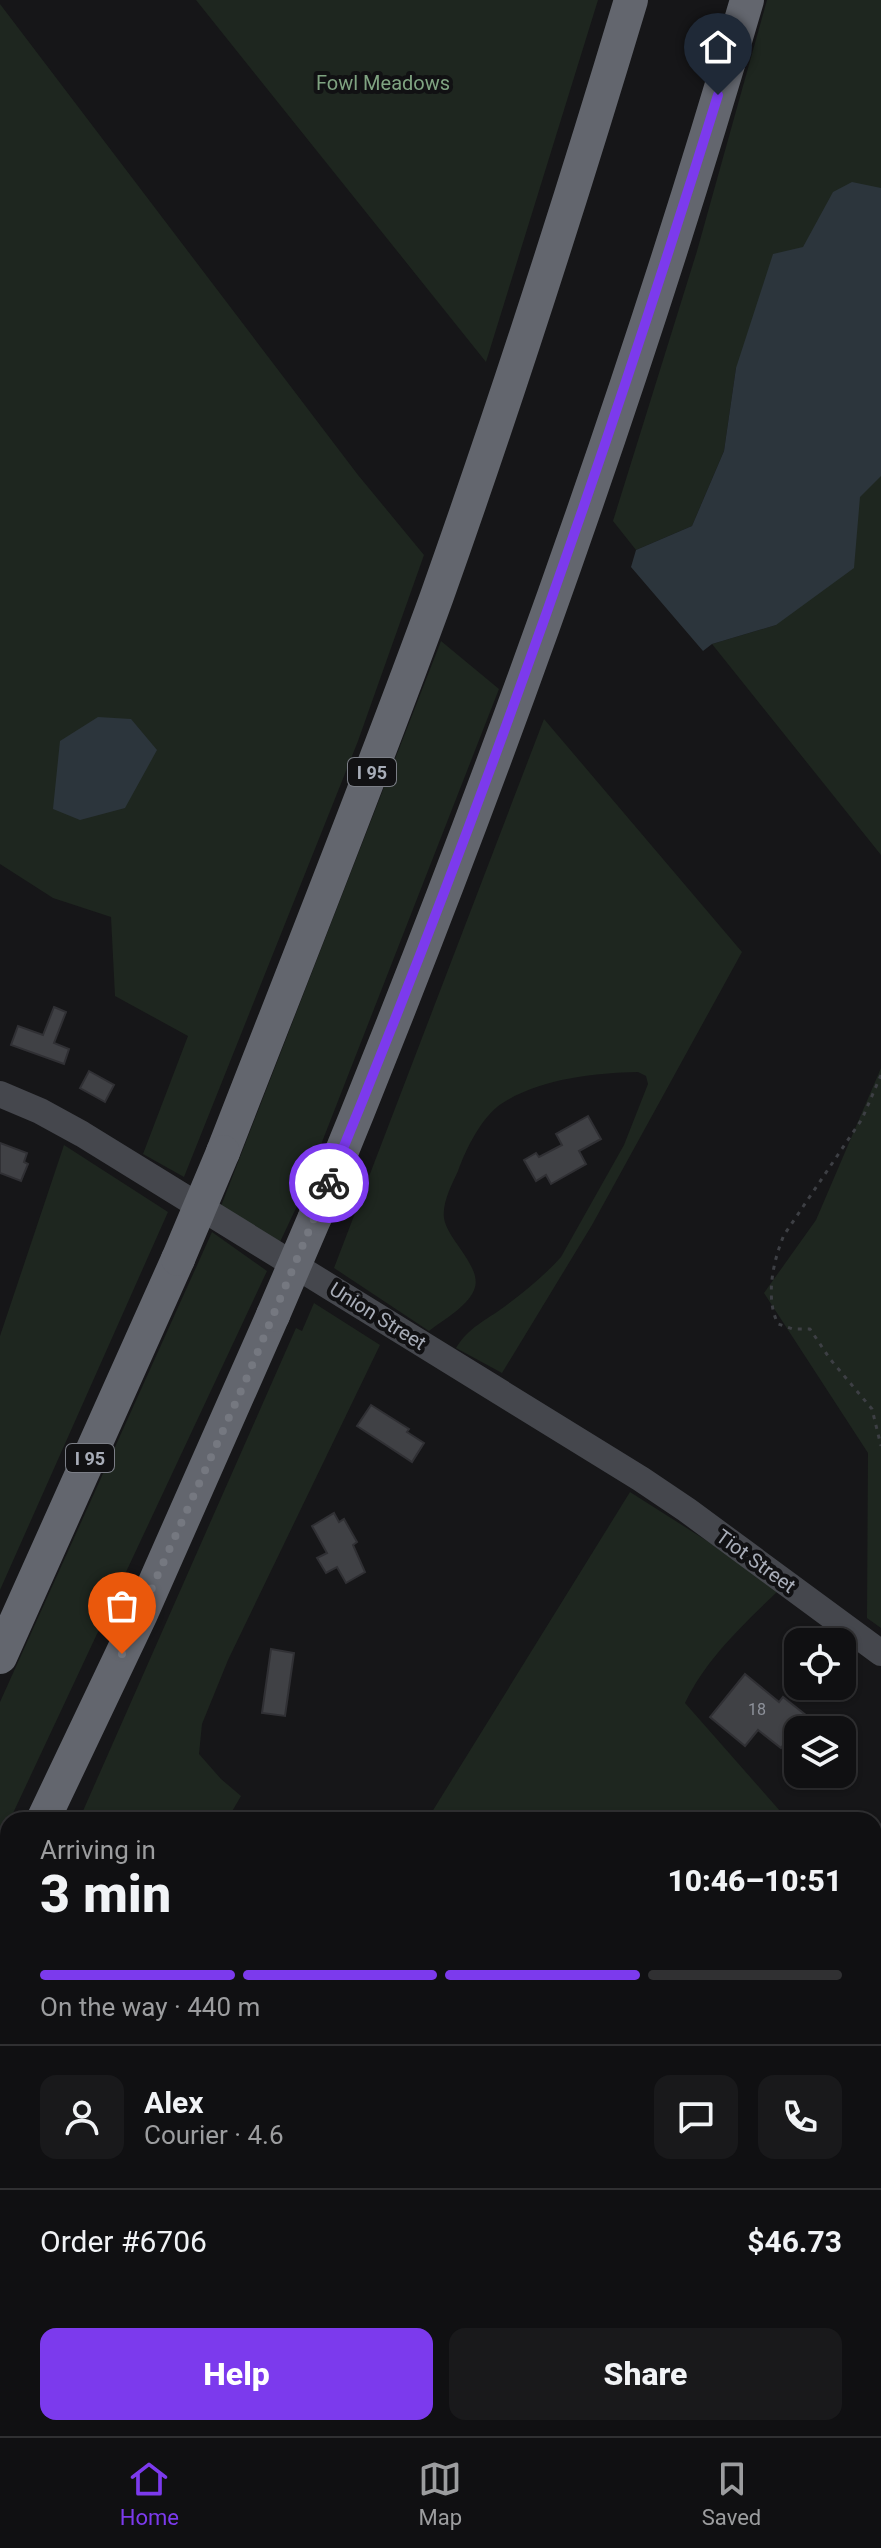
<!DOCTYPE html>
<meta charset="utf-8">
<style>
body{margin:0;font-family:Roboto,sans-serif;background:#19191b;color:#f1f3f6;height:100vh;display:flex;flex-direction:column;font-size:30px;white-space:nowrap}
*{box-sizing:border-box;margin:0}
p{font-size:26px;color:#9c9d9f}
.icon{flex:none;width:44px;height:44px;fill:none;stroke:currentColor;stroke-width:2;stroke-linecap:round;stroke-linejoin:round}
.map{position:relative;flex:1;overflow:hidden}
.side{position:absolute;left:0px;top:1812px;width:882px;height:624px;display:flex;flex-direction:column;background:#101012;border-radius:24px 24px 0 0;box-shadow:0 2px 6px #0004,0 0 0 2px #303032}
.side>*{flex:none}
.fabs{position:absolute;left:784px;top:1628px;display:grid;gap:16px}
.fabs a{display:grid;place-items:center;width:72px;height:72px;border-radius:16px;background:#101012;box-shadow:0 2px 6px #0004,0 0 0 2px #303032;font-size:40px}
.pin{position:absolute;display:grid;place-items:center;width:68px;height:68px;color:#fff;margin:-82px -34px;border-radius:50% 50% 50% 0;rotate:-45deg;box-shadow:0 0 8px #0007}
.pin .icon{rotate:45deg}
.courier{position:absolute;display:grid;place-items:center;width:80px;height:80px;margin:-40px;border:6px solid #7c3aed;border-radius:50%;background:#fff;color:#222;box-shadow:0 2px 10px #0007}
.summary em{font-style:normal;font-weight:800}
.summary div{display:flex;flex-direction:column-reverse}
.summary{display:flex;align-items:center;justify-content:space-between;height:136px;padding:0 40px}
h1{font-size:52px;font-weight:800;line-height:60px}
.bar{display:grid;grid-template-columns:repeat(4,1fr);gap:12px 8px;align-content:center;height:96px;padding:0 40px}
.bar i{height:10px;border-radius:6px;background:#303032}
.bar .active{background:#7c3aed}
.bar p{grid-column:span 4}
.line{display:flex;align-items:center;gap:20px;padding:0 40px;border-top:2px solid #303032}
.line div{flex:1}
.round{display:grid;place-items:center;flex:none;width:84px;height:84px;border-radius:16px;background:#19191b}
.primary-button{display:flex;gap:16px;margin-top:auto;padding:16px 40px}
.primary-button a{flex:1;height:92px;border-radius:16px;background:#7c3aed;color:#fff;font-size:32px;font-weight:800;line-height:92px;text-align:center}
.primary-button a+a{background:#19191b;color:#f1f3f6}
.tabs{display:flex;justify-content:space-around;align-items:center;height:112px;border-top:2px solid #303032;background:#101012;font-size:22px;color:#9c9d9f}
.tabs a{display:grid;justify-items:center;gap:4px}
.tabs .active{color:#7c3aed}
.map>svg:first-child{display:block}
</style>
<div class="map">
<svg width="881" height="2436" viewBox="0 0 881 2436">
<rect width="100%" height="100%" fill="#161618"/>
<path fill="#1e261f" d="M196 0H598L486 362Z
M767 0H881V855L712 644 776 625 736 368 724 451 692 526 636 550 613 521 697 251Z
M0 4 358 475 424 555 358 741 184 1177 143 1154 188 1036 115 996 111 917 53 898 0 864Z
M441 641 499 689 297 1206 280 1242 221 1206Z
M544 719 742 952 592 1225 502 1373 456 1348C469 1327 485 1321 504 1307 524 1292 544 1276 561 1257L624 1145 648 1084 646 1076 638 1072C593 1073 539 1079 501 1104 481 1118 466 1149 458 1171 452 1184 442 1203 444 1218 447 1240 484 1268 474 1290 467 1307 443 1320 429 1331L334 1268Z
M881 1068V1628L867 1618 868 1453 764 1293 816 1220Z
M64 1145 168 1212 0 1590V1336Z
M212 1232 267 1271 0 1841V1702Z
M314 1303 380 1345 228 1660 202 1724 199 1754 221 1779 241 1796 227 1820H79L296 1328 302 1331Z
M630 1492 781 1588C745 1623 707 1657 685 1703L788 1820H427Z
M874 1926 881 1936V2286L874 2272Z
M8 1973V2183L0 2196V1990Z
M874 2373 881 2378V2436H256L242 2428H874Z"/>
<path fill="#2c353c" d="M852 182 881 188V476L860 497 854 568 776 625 712 644 703 651 631 567 636 550 692 526 724 451 736 368 773 254 803 247 833 192Z
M98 717 131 719 157 750 125 808 80 820 53 809 60 741Z"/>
<path fill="#404145" stroke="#303034" stroke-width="2" d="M54 1007 66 1012 54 1043 69 1049 64 1064 11 1045 18 1026 43 1035Z
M89 1071 114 1085 105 1102 80 1088Z
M588 1116 601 1139 579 1151 586 1164 551 1184 546 1175 536 1181 524 1160 536 1153 539 1157 562 1145 556 1134Z
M0 1143 27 1153 24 1162 28 1164 21 1181 0 1173Z
M371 1405 409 1429 407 1432 424 1443 412 1462 357 1426Z
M334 1513 339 1522 344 1519 357 1542 353 1545 365 1572 346 1583 337 1567 326 1573 317 1558 327 1553 312 1526Z
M271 1649 294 1653 285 1716 262 1713Z
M745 1674 779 1702 783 1697 807 1716 781 1748 758 1730 745 1746 710 1717Z"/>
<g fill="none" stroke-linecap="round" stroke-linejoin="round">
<path stroke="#3d3f44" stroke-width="3" stroke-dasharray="4 6" stroke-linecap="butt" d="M881 1075 862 1119 784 1235C773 1261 765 1298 778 1324L793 1329H810L830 1359 872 1409 881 1446"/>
<path stroke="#45474d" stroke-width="26" d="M0 1094 40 1111 82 1134 641 1479 687 1510 881 1653"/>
<path stroke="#63666e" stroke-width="34" d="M223 1152C295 967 369 783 437 596 507 399 571 200 631 0
M315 1217C479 819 627 413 747 0
M0 1657 178 1259
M43 1820 141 1614 273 1315
M0 1910 8 1894"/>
<path stroke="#63666e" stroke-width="34" d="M178 1259 223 1152
M273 1315 315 1217"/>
</g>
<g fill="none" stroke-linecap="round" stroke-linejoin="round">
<path stroke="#757880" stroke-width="8" stroke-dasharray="0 14.4" d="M122 1654 245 1382 329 1183"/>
<path stroke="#7c3aed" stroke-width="10" d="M329 1183C476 826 604 463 718 95"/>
</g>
<g text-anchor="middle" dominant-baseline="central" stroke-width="8" stroke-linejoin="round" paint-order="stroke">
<g font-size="16" fill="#8e929b">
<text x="757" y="1709">18</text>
</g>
<g fill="#111113" stroke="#7b7e86" stroke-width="2">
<rect x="348" y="758" width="48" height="28" rx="6"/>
<rect x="66" y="1444" width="48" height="28" rx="6"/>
</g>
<g font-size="18" font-weight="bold" fill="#a8adb8">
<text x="372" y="772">I 95</text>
<text x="90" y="1458">I 95</text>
</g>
<g font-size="20" fill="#7fa381" stroke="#111113">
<text x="383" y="83">Fowl Meadows</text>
</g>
<g font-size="20" fill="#a8adb8" stroke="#111113">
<text transform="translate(378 1316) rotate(32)">Union Street</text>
<text transform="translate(756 1561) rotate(36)">Tiot Street</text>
</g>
</g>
</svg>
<div class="fabs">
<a><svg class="icon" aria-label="locate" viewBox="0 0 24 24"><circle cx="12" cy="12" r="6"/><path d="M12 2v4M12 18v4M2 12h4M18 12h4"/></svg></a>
<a><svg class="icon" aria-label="layers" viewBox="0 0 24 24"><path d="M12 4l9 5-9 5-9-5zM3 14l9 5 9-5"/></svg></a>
</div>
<div class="pin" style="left:122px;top:1654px;background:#ea580c"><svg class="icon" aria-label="bag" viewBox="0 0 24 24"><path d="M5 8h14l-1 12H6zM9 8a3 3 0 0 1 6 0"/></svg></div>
<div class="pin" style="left:718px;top:95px;background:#1f2937"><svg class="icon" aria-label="home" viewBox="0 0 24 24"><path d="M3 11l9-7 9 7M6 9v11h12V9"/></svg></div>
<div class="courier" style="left:329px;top:1183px"><svg class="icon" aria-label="bike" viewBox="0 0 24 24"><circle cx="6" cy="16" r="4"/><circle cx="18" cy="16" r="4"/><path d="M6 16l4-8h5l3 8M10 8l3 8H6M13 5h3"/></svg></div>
<section class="side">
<div class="summary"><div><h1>3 min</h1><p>Arriving in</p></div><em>10:46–10:51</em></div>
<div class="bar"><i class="active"></i><i class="active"></i><i class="active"></i><i></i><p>On the way · 440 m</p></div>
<div class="line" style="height:144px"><a class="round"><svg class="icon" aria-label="person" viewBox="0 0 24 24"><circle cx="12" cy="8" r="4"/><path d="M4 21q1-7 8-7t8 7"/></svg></a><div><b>Alex</b><p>Courier · 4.6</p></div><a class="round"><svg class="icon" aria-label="chat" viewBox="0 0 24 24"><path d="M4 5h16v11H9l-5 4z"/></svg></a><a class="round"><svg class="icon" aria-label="phone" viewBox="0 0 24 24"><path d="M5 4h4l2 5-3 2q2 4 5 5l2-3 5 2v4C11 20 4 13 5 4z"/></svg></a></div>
<div class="line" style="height:104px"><div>Order #6706</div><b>$46.73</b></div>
<div class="primary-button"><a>Help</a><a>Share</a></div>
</section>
</div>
<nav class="tabs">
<a class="active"><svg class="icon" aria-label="home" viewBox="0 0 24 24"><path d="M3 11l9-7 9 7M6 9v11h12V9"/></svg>Home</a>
<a><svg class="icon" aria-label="map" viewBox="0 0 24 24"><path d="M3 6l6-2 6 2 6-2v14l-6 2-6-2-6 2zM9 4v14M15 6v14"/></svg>Map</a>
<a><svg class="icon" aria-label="saved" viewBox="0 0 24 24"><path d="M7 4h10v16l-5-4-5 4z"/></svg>Saved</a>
</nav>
